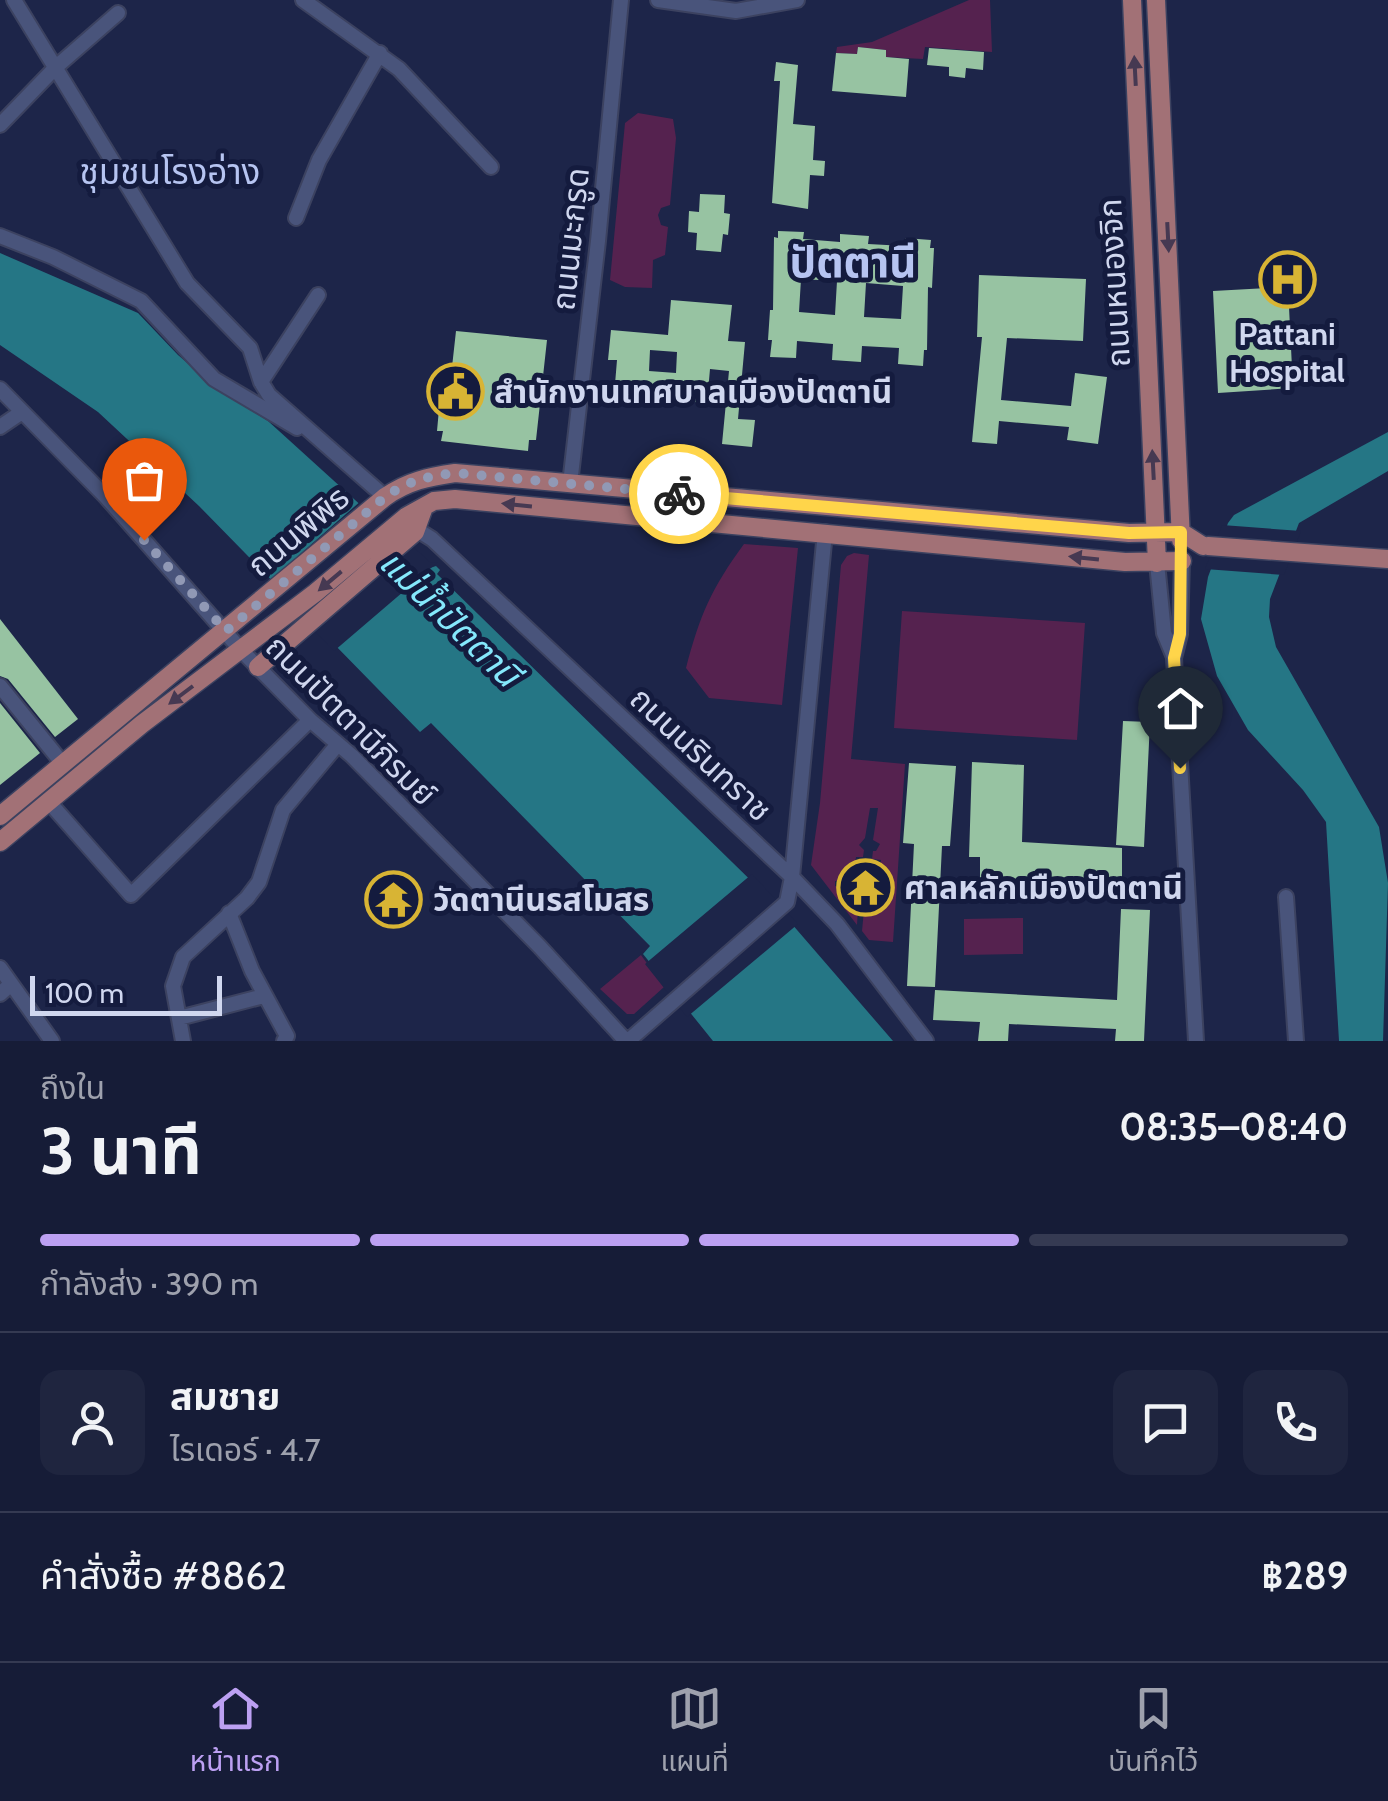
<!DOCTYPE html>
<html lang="th">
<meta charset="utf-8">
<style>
body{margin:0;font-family:Cabin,"Noto Sans Thai",sans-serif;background:#1f253f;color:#f1f3f6;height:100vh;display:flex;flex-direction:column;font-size:38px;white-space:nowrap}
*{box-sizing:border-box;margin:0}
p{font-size:32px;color:#9ea1ad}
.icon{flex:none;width:55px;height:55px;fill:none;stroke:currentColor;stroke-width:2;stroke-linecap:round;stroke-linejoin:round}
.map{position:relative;height:1041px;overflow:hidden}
.side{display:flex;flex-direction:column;background:#161c37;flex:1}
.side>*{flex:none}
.scale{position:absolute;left:30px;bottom:25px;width:192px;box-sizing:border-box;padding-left:10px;border:5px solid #d0d7ef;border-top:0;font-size:28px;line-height:35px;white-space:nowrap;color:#d0d7ef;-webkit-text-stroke:8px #141b3e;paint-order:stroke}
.pin{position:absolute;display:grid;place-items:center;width:85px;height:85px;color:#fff;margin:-102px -42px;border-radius:50% 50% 50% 0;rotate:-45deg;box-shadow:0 0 10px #0007}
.pin .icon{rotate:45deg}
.courier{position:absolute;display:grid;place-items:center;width:100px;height:100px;margin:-50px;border:8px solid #ffd54a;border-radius:50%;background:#fff;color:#222;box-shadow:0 2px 12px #0007}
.overview em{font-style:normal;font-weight:700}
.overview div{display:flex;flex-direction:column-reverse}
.overview{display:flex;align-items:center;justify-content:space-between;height:170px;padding:0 40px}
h1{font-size:65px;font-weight:700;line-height:75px}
.bar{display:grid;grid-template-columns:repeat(4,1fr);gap:15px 10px;align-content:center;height:120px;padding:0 40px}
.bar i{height:12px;border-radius:8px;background:#353a52}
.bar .selected{background:#bca0f2}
.bar p{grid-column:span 4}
.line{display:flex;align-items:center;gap:25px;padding:0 40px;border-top:2px solid #353a52}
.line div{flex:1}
.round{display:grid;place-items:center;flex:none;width:105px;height:105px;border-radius:20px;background:#1f253f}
.tab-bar{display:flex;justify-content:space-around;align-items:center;height:140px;border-top:2px solid #353a52;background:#161c37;font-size:28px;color:#9ea1ad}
.tab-bar a{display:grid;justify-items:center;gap:5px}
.tab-bar .selected{color:#bca0f2}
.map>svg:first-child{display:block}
</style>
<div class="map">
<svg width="1388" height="1041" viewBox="0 0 1388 1041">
<rect width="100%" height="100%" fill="#1d2549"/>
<path fill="#55224f" d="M969 0H990L992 52 925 47 923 59 886 57V50L858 47 857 54 836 53 837 47 872 42Z
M638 113 673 119 676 138 670 205 661 208 658 215 661 225 668 227 665 255 653 260 652 288 625 287 610 280 625 123Z
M744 544 798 548 782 705 709 698 686 668C700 615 711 589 744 544Z
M854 553 869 555 851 759 905 764 893 942 869 940 862 931 864 910 873 911 875 905 885 902 886 893 894 894V888L887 887 888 878 879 873 881 860 872 859 873 851H876L880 844 873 840 878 808H870L865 838 859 845 864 850 863 857H856L854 870 843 871 841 881H835V886L840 887 839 897 849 901V908L858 909 857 925 811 865 820 803 841 565 847 556Z
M902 611 1085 623 1077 740 894 728Z
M1023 918V954L964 955V919Z
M641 955 664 987 634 1014H627L600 989Z"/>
<path fill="#257685" d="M0 253 138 313 178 355 220 391 268 421 430 568 436 566 440 570 437 574 772 901 893 1041H713L643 954 650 946 431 723 420 732 199 506 98 412 0 345Z
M1388 432V471L1299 523 1270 599 1269 617 1276 647 1379 827 1388 883 1383 1041H1339L1326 822 1303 790 1248 730 1217 676 1201 619 1208 577 1228 523 1234 515Z"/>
<path fill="#1d2549" d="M362 500 431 563 438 562 334 651 267 583Z
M1222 525 1301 531 1284 575 1205 569Z
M752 874 798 924 687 1017 645 964Z"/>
<path fill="#97c3a2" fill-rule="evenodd" d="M858 47 886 50V57L909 59 906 97 832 91 836 53 857 54Z
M929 48 984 52 983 70 966 68 965 78 949 76V67L927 65Z
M776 62 798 65 793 124 815 126 813 160 825 161 824 176 810 175 808 209 772 203 780 81H774Z
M700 194 725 195 724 213 730 214 728 235 723 234 721 252 696 250 697 233 688 232 689 211 699 212Z
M778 231 804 232 803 239 840 242V234L869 236 868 244 905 246V238L931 240 930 248H934L932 288 928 287 927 350H924L923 366 898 364 899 348 862 346 861 362 832 360 833 344 797 341 796 358 770 357 772 340H768L770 310H773L774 237 778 238ZM801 279 837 281 835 315 799 312ZM866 283 903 286 901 319 864 317Z
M979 275 1086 279 1083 341 1007 338 1001 400 1071 406 1075 373 1107 377 1098 444 1067 440 1069 427 999 421 997 444 972 442 982 337H977Z
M1288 287 1293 388 1218 393 1213 291Z
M671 300 732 305 728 341 745 342 738 419 755 420 752 447 722 444 729 371 710 369 707 403 614 396 617 360H608L611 330 668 335ZM650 350 677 352 676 373 649 371Z
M456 331 547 340 536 440H529L528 451 441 441 443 431H437L441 387 447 367H452Z
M0 619 78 719 55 737 8 679 0 676Z
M0 703 40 753 0 785Z
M1123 721 1150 722 1144 847 1116 845Z
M972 762 1024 765 1022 842 1122 848V894L980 888V857H969Z
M909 763 956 766 950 846H942L935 987 907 986 914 844 903 843Z
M1121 909 1150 910 1144 1041H1115L1116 1029 1009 1024 1008 1041H978L980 1022 933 1020 935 990 1117 1000Z"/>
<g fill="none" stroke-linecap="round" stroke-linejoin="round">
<defs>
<path id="minor" d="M14 0 187 283 250 348 261 382 269 395 385 497
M303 0 399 69 491 167
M658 0 736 11 797 0
M0 125 56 67 118 13
M296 218 319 160 380 53
M0 236 53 257 141 301 214 379 297 428
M261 382 318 295
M0 389 106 497 241 650 310 720 352 756 540 947 626 1041
M0 427 22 412
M570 484 598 241 621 0
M416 529 432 539 792 877 837 924 926 1041
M1182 561 1180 634 1174 658 1196 1041
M1157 563 1164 633 1174 657
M0 686 63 764
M49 802 131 895 310 720
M1286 897 1296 1041
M229 913 252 971 287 1036 284 1041
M0 968 52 1041
M0 994 11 984
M179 1018 264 996
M183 1041 173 986 183 957 247 898 259 882 283 810 338 744
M628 1041 787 902 792 877 825 532"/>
<path id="major" d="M1132 0 1157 563
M1156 0 1181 540
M1208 546 1388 559
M258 667 415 532 424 507
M0 816 385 497C408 481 428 477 455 473L1129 533 1181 532 1203 546
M0 842 142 724 315 593 407 516 434 501 455 499 1125 562 1182 561"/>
</defs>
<use href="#minor" stroke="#3c4260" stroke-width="18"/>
<use href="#major" stroke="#3c4260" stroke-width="21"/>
<use href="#minor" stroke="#49547b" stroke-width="14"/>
<use href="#major" stroke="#a27176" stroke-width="18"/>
</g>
<defs><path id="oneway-solid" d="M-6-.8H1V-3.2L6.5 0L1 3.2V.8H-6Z" transform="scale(2.5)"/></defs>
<g fill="#463952">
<use href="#oneway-solid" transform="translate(1135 71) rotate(-93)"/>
<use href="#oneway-solid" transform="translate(1168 237) rotate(87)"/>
<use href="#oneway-solid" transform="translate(1153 465) rotate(-93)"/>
<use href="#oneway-solid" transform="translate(517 505) rotate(-174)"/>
<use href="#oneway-solid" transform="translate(1084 558) rotate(-174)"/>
<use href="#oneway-solid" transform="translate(330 581) rotate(140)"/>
<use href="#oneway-solid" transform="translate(181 695) rotate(143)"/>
</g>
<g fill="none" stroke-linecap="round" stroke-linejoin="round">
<path stroke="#9199b5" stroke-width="10" stroke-dasharray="0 18" d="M144 540 226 631 385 497C408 481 428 476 455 473L679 494"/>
<path stroke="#ffd54a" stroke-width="12" d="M679 494 1129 533 1181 532 1180 634 1174 658 1180 768"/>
</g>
<defs>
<symbol id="hospital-ring" viewBox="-11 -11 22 22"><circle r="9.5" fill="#141b3e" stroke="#d8b434" stroke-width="1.5"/><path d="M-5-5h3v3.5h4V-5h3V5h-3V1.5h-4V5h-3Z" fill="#d8b434"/></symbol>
<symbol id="civic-ring" viewBox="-11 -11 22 22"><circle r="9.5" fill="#141b3e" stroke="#d8b434" stroke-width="1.5"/><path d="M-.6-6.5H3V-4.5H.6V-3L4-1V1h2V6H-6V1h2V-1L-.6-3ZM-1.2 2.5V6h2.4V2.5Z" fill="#d8b434"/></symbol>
<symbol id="temple-ring" viewBox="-11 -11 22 22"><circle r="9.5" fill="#141b3e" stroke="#d8b434" stroke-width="1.5"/><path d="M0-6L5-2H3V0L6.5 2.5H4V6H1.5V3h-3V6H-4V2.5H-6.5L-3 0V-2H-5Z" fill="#d8b434"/></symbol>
</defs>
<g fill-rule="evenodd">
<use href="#hospital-ring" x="1256" y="248" width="63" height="63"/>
<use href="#civic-ring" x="424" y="360" width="63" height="63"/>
<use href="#temple-ring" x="834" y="856" width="63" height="63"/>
<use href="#temple-ring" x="362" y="868" width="63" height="63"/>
</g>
<g text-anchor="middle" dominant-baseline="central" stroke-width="10" stroke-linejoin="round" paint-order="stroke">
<g font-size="32" fill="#d0d7ef" stroke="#141b3e">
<text transform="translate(570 239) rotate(-84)">ถนนมะกรูด</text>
<text transform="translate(1114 283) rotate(-93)">ถนนหนองจิก</text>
<text transform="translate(298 531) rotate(-40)">ถนนพิพิธ</text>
<text transform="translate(351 720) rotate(45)">ถนนปัตตานีภิรมย์</text>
<text transform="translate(701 754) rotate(43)">ถนนนรินทราช</text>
</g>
<g font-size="32" font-weight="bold" fill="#d0d7ef" stroke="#141b3e" text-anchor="start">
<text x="1287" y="333" text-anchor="middle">Pattani<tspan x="1287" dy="37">Hospital</tspan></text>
<text x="494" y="391">สำนักงานเทศบาลเมืองปัตตานี</text>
<text x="904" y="887">ศาลหลักเมืองปัตตานี</text>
<text x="433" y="899">วัดตานีนรสโมสร</text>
</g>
<g font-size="35" fill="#b6c4f1" stroke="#141b3e">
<text x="170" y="171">ชุมชนโรงอ่าง</text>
</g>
<g font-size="35" font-style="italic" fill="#85e8fc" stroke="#141b3e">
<text transform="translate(450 618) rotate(44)">แม่น้ำปัตตานี</text>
</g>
<g font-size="42" font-weight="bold" fill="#b6c4f1" stroke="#141b3e">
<text x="853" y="262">ปัตตานี</text>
</g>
</g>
</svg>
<div class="scale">100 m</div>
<div class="pin" style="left:144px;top:540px;background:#ea580c"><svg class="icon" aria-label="bag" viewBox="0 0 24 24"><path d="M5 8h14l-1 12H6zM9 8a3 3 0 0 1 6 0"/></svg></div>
<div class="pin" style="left:1180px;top:768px;background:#1f2937"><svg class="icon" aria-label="home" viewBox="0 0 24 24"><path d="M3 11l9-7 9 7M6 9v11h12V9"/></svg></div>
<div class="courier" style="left:679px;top:494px"><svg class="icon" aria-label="bike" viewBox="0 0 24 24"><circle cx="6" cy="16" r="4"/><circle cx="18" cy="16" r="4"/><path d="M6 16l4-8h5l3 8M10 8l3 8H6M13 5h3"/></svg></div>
</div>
<section class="side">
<div class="overview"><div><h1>3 นาที</h1><p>ถึงใน</p></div><em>08:35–08:40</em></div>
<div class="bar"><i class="selected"></i><i class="selected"></i><i class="selected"></i><i></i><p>กำลังส่ง · 390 m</p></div>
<div class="line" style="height:180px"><a class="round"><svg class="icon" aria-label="person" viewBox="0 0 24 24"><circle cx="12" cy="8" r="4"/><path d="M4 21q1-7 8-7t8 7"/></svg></a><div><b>สมชาย</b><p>ไรเดอร์ · 4.7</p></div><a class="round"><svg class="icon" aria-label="chat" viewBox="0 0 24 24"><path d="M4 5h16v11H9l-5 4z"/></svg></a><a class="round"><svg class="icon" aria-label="phone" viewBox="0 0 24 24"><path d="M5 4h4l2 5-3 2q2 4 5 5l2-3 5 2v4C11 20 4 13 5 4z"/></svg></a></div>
<div class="line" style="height:130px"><div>คำสั่งซื้อ #8862</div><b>฿289</b></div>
</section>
<nav class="tab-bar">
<a class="selected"><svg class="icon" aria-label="home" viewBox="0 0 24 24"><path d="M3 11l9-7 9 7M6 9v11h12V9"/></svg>หน้าแรก</a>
<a><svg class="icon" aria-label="map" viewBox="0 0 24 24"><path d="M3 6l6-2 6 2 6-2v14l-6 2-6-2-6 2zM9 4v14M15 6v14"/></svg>แผนที่</a>
<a><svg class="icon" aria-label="saved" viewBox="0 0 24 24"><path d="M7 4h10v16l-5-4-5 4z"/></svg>บันทึกไว้</a>
</nav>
